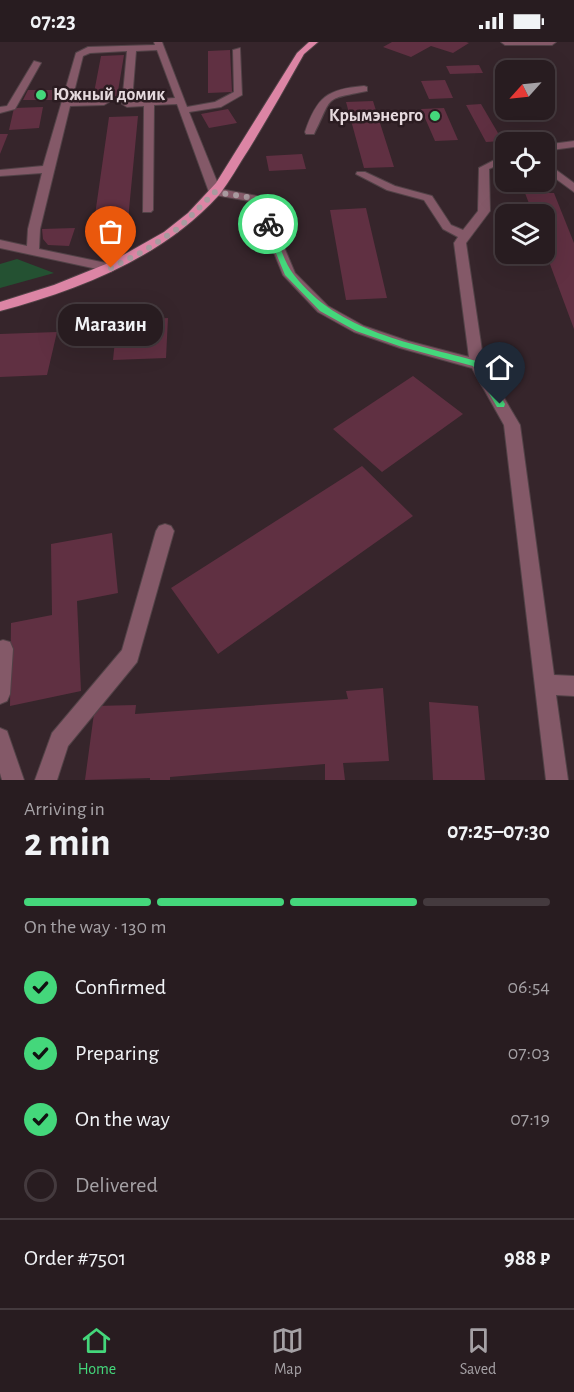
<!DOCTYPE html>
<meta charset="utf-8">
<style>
body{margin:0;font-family:"Alegreya Sans",sans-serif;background:#34292d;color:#f1f3f6;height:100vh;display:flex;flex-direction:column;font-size:22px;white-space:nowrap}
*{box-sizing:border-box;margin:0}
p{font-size:20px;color:#a5a1a5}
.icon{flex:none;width:33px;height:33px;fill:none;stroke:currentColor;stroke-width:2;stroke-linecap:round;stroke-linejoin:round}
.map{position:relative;height:738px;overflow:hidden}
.sheet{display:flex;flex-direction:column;background:#281c20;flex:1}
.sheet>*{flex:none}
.needle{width:39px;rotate:243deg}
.tools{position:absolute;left:495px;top:18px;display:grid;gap:12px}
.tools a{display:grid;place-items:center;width:60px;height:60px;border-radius:12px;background:#281c20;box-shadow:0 6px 24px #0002,0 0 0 2px #443a3e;font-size:30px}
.pin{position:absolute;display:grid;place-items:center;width:51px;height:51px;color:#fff;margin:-62px -26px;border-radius:50% 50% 50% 0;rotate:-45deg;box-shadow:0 0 6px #0007}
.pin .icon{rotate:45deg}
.courier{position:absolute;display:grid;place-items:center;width:60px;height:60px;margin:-30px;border:4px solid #44d77b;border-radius:50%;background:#fff;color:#222;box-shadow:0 2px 8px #0007}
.bubble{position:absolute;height:42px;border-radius:18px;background:#281c20;box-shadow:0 6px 24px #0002,0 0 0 2px #443a3e;font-size:20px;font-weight:700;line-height:42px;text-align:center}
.summary em{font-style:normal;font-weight:700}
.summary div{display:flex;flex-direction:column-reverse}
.summary{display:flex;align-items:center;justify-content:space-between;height:102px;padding:0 24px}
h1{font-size:39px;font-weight:700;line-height:45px}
.bar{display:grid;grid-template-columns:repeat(4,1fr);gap:9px 6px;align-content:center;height:72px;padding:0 24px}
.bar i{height:8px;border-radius:4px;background:#443a3e}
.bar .current{background:#44d77b}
.bar p{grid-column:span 4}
.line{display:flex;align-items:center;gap:15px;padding:0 24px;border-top:2px solid #443a3e}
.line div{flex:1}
ol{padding:0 24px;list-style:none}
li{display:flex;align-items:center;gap:18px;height:66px}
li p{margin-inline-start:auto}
li .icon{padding:6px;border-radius:50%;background:#44d77b;color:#111;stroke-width:4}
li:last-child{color:#a5a1a5}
li i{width:33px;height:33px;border:3px solid #443a3e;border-radius:50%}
.status{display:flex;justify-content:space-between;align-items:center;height:42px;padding:0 30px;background:#281c20;direction:ltr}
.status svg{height:16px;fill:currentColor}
.tab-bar{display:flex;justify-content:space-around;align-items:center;height:84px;border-top:2px solid #443a3e;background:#281c20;font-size:16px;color:#a5a1a5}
.tab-bar a{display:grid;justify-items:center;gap:3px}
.tab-bar .current{color:#44d77b}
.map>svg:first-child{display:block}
</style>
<div class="status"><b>07:23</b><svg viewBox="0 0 49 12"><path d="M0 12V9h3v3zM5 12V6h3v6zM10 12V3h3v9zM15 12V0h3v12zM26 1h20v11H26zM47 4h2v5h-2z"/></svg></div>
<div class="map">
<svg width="574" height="738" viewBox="0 0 574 738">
<rect width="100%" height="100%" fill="#36252b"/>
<path fill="#245132" d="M17 217 54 231 0 246V222Z"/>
<path fill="#603042" d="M392 0H466L469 1 453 11 431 4 411 15 383 5Z
M230 8 232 50 208 51V9Z
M124 13 117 55 93 56 101 14Z
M545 22 553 36H544V28H515L512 23Z
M479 23 483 31 450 32 446 24Z
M445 38 453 56 429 57 421 39Z
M28 48H58L53 58H23Z
M373 59 394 125 364 126 346 60Z
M481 62 498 91H516L520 98 486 100 466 63Z
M43 65 39 86 9 88 14 66Z
M444 66 458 98 435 99 421 67Z
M228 67 237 81 209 86 201 72Z
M138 74 128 178 94 180 109 75Z
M0 92H8L0 112Z
M302 112 306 127 269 129 266 114Z
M525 151H554L574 201V287L544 206V172H533Z
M366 166 387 256 346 258 330 168Z
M75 186 69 204 48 203 43 197 42 187Z
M123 196 128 205 98 213 95 208 100 207 97 201Z
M168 276 166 316 113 318 117 279Z
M57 290 47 333 0 335V292Z
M413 334 463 372 382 430 333 387Z
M362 424 413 474 218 612 171 546Z
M112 491 118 551 77 559 81 649 10 664 11 581 52 573 51 502Z
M383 646 389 719 343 721 345 738H325V722L170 735V738H150V736L85 738 95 664 136 663 135 672 348 657 346 649Z
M429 660 478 664 485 738H433Z"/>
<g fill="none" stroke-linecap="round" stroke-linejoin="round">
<defs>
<path id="minor" d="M154 0H162L187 65 215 60 234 50 233 8 240 6 242 53 221 65 189 70 220 147 257 154 276 186 295 231 328 264 364 284 408 299 469 315 454 201 458 195 443 187 424 158 387 148 356 132 357 130H365L395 144 432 154 451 183 463 188 478 169 479 126 506 112V119L489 127 490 169 466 201 484 322 520 383 554 633 574 634V654L556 653 568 738H546L504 383 472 326 400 306 354 290 318 270 283 233 264 186 249 159 215 153 209 150 177 62 154 63 153 168 151 170H143L144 64 127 65 122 62 127 9 90 11 83 14 72 58 104 57 109 60 104 63 70 64 40 187 39 207 111 222 117 226 111 230 0 206V198L27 204 28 187 42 131 0 134V128L43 124 76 11 88 5 155 3ZM157 8 175 56 132 59 136 9Z
M501 0H556L552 3H505Z
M34 19 41 21 15 67 0 71V65L7 64Z
M364 44 367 45V49C322 58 334 53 314 92H306L305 90C317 55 327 47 364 44Z
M574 99V105L544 109V103Z
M544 119 574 141V150L544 128Z
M165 482 171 484 174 489 137 620 68 704 57 738H35L52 691 122 608 156 489 159 484Z
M3 598 10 600 13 607 10 652 7 659 0 662V599Z
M0 686 7 689 24 738H2L0 731Z"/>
<path id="major" d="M309 0H318L304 12C286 44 268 76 249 107 239 122 230 139 219 153 163 215 79 248 0 269V260L54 243 111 220 164 190 188 171 216 141 297 11Z"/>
</defs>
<use href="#minor" stroke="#524247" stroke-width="2"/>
<use href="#major" stroke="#524247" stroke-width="2"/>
<use href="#minor" fill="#845968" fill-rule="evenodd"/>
<use href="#major" fill="#dc85a5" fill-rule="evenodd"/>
</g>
<path fill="#44d77b" d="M268 179 271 182C278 197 283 219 294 233 339 291 413 301 480 320L505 362 504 365H497L473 324 402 305 356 289 320 269 285 233 264 182Z"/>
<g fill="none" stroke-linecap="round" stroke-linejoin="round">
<path stroke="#a89a9f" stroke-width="6" stroke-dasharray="0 10.8" d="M111 226 144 209 180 185 215 150 253 156 268 182"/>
</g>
<g fill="#44d77b" stroke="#2b1c21" stroke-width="2">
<circle cx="41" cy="53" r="6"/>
<circle cx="435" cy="74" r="6"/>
</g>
<g text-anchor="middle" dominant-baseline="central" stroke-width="5" stroke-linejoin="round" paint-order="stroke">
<g font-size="18" font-weight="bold" fill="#e5d9dd" stroke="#2b1c21" text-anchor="start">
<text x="53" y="53">Южный домик</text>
<text x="423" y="74" text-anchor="end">Крымэнерго</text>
</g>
</g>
</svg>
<div class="tools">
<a><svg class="needle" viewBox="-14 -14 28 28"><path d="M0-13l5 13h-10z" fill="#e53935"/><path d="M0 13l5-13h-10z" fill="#a5a1a5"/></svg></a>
<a><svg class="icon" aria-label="locate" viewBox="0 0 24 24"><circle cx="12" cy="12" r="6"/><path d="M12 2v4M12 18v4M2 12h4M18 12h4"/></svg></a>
<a><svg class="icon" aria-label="layers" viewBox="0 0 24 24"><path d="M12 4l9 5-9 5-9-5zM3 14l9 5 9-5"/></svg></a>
</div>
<div class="pin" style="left:111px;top:226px;background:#ea580c"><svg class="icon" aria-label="bag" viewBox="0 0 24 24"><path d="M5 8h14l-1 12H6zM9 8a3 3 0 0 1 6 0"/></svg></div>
<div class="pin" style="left:500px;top:362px;background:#1f2937"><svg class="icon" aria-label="home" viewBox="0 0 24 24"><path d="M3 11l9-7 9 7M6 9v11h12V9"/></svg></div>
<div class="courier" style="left:268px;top:182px"><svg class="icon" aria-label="bike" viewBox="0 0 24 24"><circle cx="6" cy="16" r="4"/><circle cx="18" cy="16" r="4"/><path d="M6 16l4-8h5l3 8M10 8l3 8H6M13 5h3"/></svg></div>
<div class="bubble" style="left:58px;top:262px;width:105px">Магазин</div>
</div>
<section class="sheet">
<div class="summary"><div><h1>2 min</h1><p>Arriving in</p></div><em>07:25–07:30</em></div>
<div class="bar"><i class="current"></i><i class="current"></i><i class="current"></i><i></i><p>On the way · 130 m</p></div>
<ol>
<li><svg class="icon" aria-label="check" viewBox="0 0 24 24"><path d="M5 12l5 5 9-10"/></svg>Confirmed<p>06:54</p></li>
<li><svg class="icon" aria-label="check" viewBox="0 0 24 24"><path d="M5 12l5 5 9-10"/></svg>Preparing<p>07:03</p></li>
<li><svg class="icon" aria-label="check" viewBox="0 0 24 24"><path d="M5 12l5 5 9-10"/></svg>On the way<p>07:19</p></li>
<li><i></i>Delivered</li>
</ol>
<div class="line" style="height:78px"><div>Order #7501</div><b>988 ₽</b></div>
</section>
<nav class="tab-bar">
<a class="current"><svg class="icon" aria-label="home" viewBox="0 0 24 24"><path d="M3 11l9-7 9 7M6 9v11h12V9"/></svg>Home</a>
<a><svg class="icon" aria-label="map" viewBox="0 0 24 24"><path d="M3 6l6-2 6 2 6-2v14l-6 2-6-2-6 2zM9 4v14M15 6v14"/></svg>Map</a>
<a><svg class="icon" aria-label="saved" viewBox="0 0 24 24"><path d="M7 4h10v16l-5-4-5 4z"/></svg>Saved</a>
</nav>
